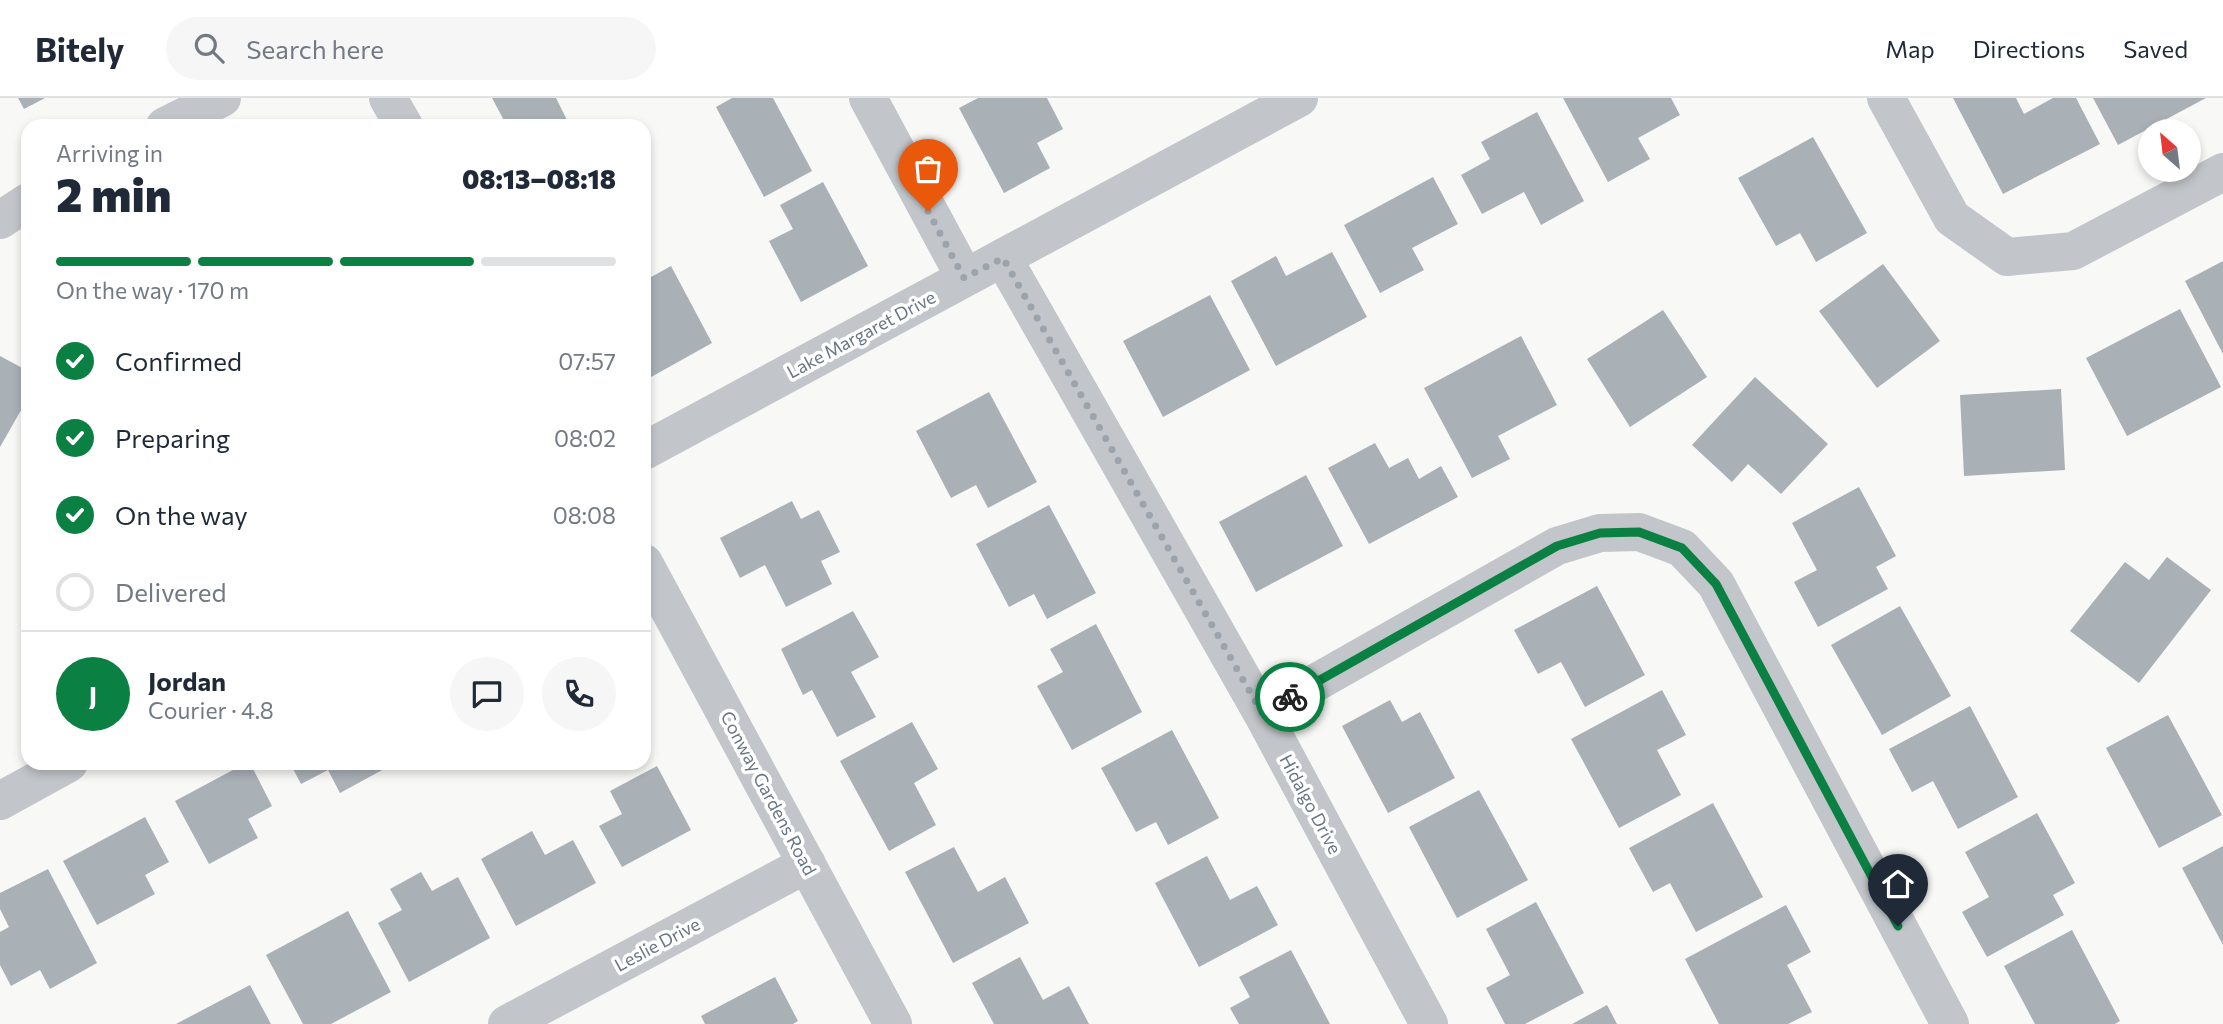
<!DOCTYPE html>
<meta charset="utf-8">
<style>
body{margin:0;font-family:Commissioner,sans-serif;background:#f6f6f7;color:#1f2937;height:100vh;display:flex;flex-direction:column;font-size:26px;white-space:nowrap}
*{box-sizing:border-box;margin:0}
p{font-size:23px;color:#747a83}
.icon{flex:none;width:38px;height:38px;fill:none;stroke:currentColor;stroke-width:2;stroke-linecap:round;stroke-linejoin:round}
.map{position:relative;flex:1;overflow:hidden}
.panel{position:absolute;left:21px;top:21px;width:630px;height:651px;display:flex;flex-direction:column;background:#fff;border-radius:21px;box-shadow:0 4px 10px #0003}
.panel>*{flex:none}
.needle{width:46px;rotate:332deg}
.controls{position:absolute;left:2138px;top:21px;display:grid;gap:14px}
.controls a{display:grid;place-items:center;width:63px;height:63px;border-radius:50%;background:#fff;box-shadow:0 4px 10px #0003;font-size:35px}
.pin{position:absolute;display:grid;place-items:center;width:60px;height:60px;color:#fff;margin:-72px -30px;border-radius:50% 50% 50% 0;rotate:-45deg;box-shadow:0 0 7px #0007}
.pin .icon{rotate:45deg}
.courier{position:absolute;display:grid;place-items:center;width:70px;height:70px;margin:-35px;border:5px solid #0b8043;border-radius:50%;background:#fff;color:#222;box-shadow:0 2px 9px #0007}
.headline em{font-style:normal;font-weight:800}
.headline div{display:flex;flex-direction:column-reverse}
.headline{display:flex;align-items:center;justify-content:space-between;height:119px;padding:0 35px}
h1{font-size:46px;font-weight:800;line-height:52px}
.bar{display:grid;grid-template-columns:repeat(4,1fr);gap:10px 7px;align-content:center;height:84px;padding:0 35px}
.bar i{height:9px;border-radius:5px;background:#e0e1e3}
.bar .on{background:#0b8043}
.bar p{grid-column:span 4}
.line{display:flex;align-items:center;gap:18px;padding:0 35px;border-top:2px solid #e0e1e3}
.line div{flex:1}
.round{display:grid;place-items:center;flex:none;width:74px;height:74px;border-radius:37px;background:#f6f6f7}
ol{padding:0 35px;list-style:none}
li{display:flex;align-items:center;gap:21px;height:77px}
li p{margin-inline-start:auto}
li .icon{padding:7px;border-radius:50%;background:#0b8043;color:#fff;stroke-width:4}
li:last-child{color:#747a83}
li i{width:38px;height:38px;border:4px solid #e0e1e3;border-radius:50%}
header{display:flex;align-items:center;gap:42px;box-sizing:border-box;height:98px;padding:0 35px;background:#fff;border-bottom:2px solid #e0e1e3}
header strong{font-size:33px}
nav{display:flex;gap:38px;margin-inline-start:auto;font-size:24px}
.search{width:490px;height:63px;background:#f6f6f7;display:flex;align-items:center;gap:18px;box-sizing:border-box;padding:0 24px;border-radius:38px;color:#747a83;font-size:26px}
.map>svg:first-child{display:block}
</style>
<header>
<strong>Bitely</strong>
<div class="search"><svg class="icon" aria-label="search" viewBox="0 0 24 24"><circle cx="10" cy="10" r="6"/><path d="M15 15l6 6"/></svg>Search here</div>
<nav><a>Map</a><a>Directions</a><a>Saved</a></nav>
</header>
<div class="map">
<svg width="2223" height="926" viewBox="0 0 2223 926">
<rect width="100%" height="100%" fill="#f8f8f6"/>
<path fill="#a9b0b6" d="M18 0H45L24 11Z
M492 0H556L570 28H507Z
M732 0H773L812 73 764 99 716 9Z
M978 0H1047L1063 31 1037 45 1050 70 1004 95 959 10Z
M1563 0H1671L1680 17 1638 40 1650 61 1608 84Z
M1953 0H2016L2024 16 2053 0H2076L2100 46 2003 96Z
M2093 0H2206L2118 47Z
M1537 14 1584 103 1541 127 1524 94 1482 116 1461 77 1490 61 1481 44Z
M1813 39 1867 135 1816 164 1800 135 1776 148 1738 80Z
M1433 79 1458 126 1412 150 1424 172 1380 195 1344 127Z
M823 84 868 168 801 204 769 143 793 131 780 107Z
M1332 154 1367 219 1276 268 1231 183 1276 158 1286 178Z
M2223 163V256L2185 183Z
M1883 166 1940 243 1877 290 1819 213Z
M671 168 712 245 644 283V237L647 235 644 230V183Z
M1210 197 1250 272 1163 319 1123 243Z
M2180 211 2221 289 2127 338 2086 260Z
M1663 212 1707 279 1630 329 1587 261Z
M1521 238 1557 307 1498 338 1510 361 1472 380 1424 290Z
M0 258 28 273V300L0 349Z
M1755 279 1828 346 1781 396 1748 366 1732 384 1692 347Z
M2061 291 2065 372 1964 378 1960 297Z
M989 294 1037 384 988 410 976 387 951 400 916 333Z
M1375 345 1389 370 1408 360 1419 381 1441 368 1458 399 1369 446 1328 370Z
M1306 377 1343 448 1256 494 1219 424Z
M1859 389 1896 458 1876 469 1888 491 1818 529 1794 484 1817 472 1792 425Z
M792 403 801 421 819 412 840 454 821 463 832 486 786 509 765 467 740 480 720 440Z
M1049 407 1096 495 1047 521 1034 496 1009 509 976 446Z
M2167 459 2211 492 2139 585 2070 533 2125 464 2149 482Z
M1597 488 1645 577 1585 609 1561 564 1538 576 1514 532Z
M1900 508 1951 598 1882 637 1831 547Z
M853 513 879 559 851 574 876 619 837 639 812 592 803 597 781 551Z
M1096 526 1142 614 1072 652 1037 588 1063 574 1050 551Z
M1662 592 1686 637 1657 652 1681 697 1619 730 1571 641Z
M1390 602 1402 624 1420 614 1455 680 1388 715 1342 628Z
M1970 608 2018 699 1958 731 1933 683 1912 694 1889 651Z
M2168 617 2222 717 2159 750 2106 650Z
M912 624 938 671 914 685 936 727 889 753 840 663Z
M1172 632 1219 720 1168 747 1156 724 1136 734 1101 670Z
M246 665H250L272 708 248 721 258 740 209 766 175 703Z
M290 665H395L340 695 328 672 301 686Z
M657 668 691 732 622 769 599 728 622 716 610 693Z
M1479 692 1528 782 1457 820 1409 729Z
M1713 705 1763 799 1696 834 1670 785 1653 794 1629 750Z
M2037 715 2075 785 2053 797 2064 817 1987 859 1962 814 1989 799 1965 754Z
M145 719 169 764 145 777 155 796 97 827 63 763Z
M532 733 545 757 573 742 596 785 516 828 481 761Z
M2223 748V847L2182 770Z
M954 749 978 794 1005 779 1029 825 953 865 905 774Z
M1207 758 1230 802 1257 788 1278 827 1199 869 1155 785Z
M48 771 97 865 50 891 40 872 11 888 0 867V834L9 829 0 811V795Z
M421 774 432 793 458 779 490 840 409 884 378 825 402 812 390 791Z
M1536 804 1584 895 1525 926H1505L1486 890 1510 877 1486 831Z
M1786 807 1811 854 1787 867 1812 914 1788 926H1719L1685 861Z
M348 813 391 894 331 926H303L266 857Z
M2072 832 2120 923 2115 926H2035L2004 868Z
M1291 852 1330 926H1239L1230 910 1250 899 1239 879Z
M1020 859 1043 902 1069 888 1089 926H994L972 885Z
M775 879 798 923 793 926H705L701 918Z
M250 887 271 926H176Z
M1607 907 1617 926H1572Z"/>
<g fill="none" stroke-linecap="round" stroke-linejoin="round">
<path stroke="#c2c5c9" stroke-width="38" d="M388 0 404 28
M868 0 965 180
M1886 0 1952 120 2007 159 2073 153 2223 74
M165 28 222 0
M0 122 28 104
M1003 160 1262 615 1429 926
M644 353 1299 0
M644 465 893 926
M1262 615 1557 448 1600 435 1639 434 1682 450 1716 486 1950 926
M0 703 69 665
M507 926 807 766"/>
</g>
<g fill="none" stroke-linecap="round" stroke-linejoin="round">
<path stroke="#9ba4ac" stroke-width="7" stroke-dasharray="0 12.6" d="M928 113 964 180 1003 160 1262 615 1290 599"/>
<path stroke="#0b8043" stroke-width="9" d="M1290 599 1557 448 1600 435 1639 434 1682 450 1716 486 1898 828"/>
</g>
<g text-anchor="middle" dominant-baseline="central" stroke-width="7" stroke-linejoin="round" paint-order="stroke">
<g font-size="18" fill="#697784" stroke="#fff">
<text transform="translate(861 236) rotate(-28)">Lake Margaret Drive</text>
<text transform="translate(769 695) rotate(62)">Conway Gardens Road</text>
<text transform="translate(1311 706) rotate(62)">Hidalgo Drive</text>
<text transform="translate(657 846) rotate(-28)">Leslie Drive</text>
</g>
</g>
</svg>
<div class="controls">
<a><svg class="needle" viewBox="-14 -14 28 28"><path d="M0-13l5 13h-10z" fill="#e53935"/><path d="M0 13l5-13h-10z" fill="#747a83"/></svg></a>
</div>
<div class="pin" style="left:928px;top:113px;background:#ea580c"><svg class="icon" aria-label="bag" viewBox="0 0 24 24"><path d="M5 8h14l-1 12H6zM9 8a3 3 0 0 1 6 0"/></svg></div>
<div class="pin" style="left:1898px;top:828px;background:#1f2937"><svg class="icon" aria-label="home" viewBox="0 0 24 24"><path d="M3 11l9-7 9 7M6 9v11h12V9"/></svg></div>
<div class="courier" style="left:1290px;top:599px"><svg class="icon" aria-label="bike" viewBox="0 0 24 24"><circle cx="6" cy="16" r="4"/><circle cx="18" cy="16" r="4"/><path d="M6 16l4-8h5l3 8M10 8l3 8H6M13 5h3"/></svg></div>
<section class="panel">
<div class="headline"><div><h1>2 min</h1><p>Arriving in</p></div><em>08:13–08:18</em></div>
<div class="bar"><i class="on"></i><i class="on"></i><i class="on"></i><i></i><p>On the way · 170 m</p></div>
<ol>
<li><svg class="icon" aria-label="check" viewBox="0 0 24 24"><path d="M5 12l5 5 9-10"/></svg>Confirmed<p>07:57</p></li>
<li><svg class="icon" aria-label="check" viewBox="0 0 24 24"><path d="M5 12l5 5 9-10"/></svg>Preparing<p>08:02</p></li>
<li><svg class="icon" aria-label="check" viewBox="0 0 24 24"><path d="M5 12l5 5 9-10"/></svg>On the way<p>08:08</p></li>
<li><i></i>Delivered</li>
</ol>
<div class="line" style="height:126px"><b class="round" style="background:#0b8043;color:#fff">J</b><div><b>Jordan</b><p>Courier · 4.8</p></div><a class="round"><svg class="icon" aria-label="chat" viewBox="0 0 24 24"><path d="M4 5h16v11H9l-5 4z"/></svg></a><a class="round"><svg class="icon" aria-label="phone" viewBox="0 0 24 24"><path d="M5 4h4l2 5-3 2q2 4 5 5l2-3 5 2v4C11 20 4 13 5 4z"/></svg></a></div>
</section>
</div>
